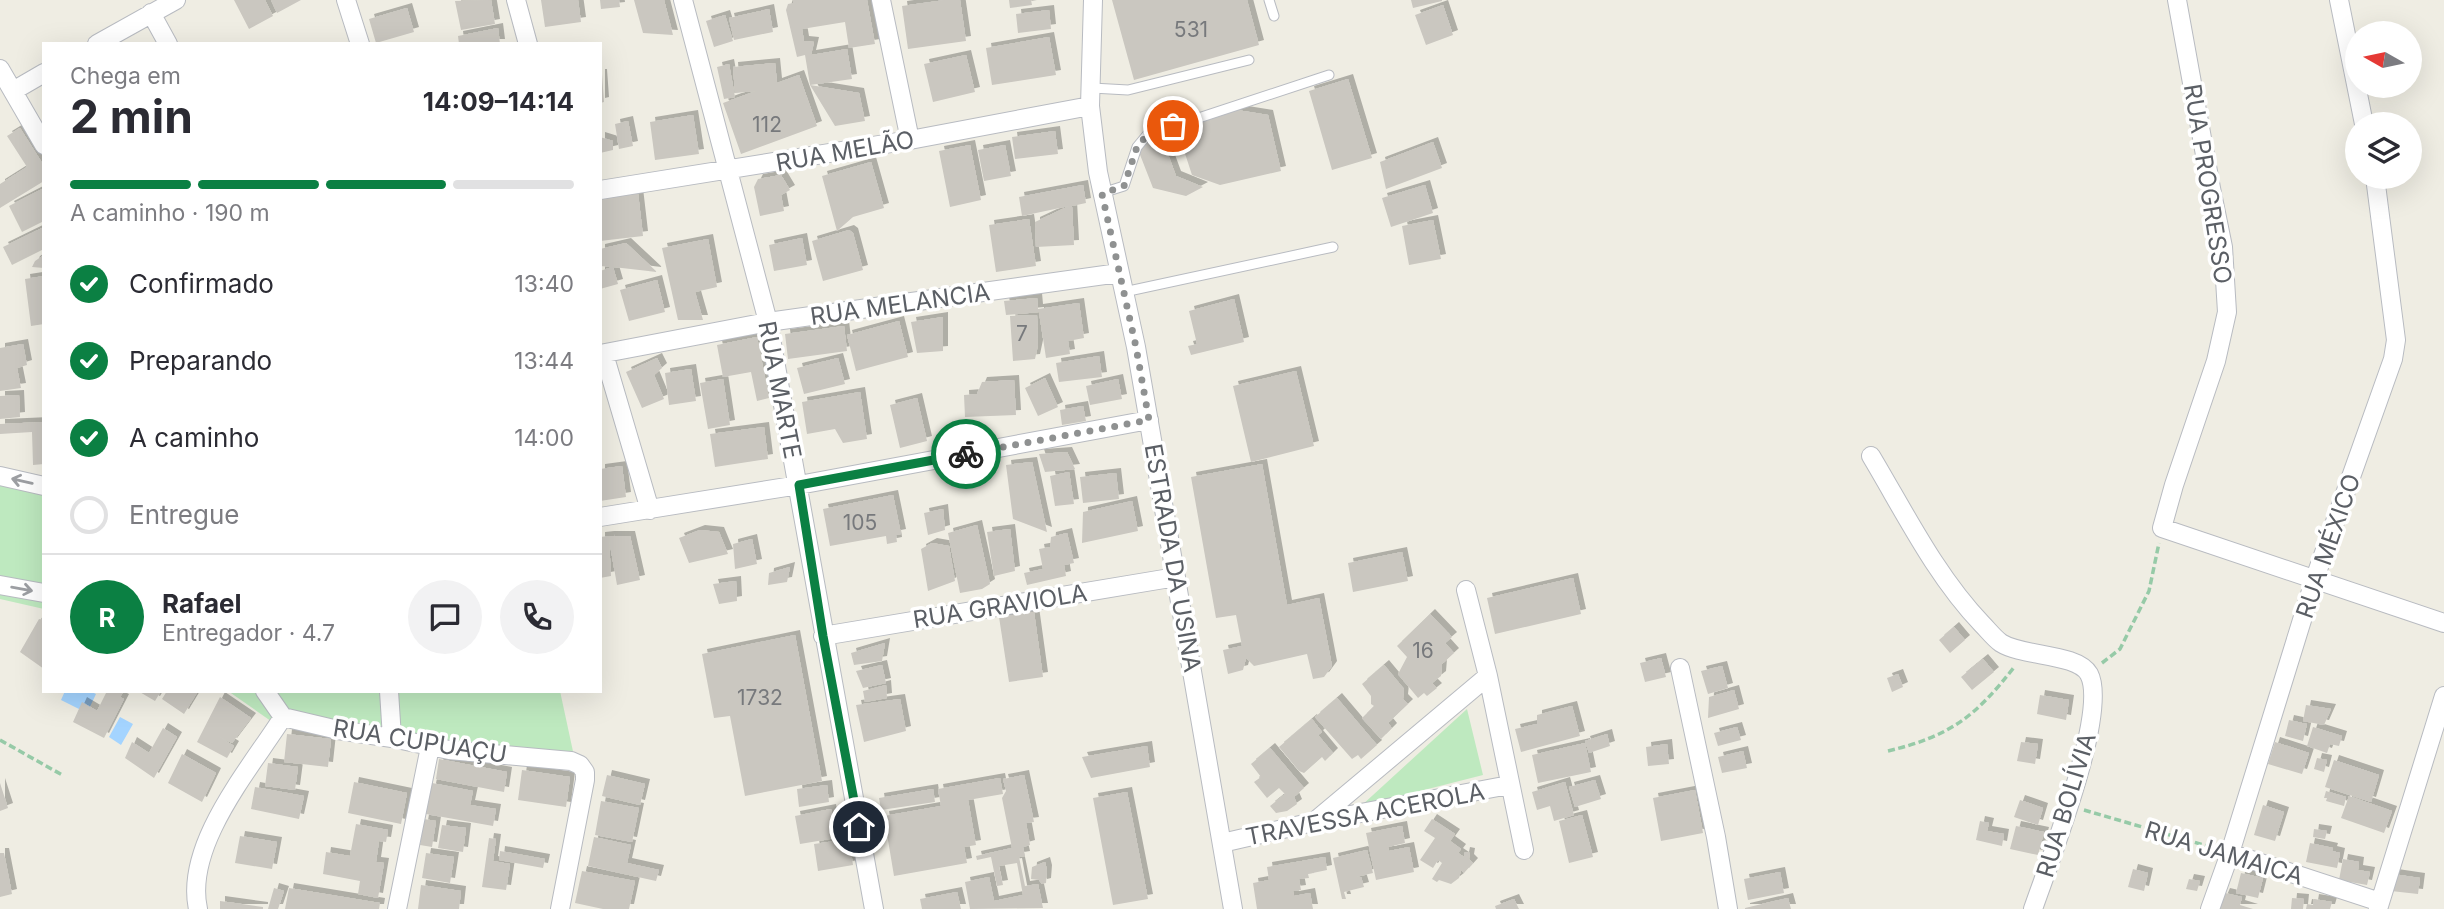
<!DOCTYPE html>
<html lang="pt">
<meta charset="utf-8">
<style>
body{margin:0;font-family:Inter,sans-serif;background:#f2f2f3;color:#2b2b33;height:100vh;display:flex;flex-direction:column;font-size:26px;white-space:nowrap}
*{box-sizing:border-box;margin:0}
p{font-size:23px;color:#7c7c81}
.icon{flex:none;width:38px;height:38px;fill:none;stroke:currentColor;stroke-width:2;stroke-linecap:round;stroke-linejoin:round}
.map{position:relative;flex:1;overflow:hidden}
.sheet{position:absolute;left:42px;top:42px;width:560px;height:651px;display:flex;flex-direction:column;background:#fff;border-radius:0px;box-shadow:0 7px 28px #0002}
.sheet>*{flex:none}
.needle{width:46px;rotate:279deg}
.tools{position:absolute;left:2345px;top:21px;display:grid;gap:14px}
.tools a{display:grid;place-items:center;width:77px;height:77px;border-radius:50%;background:#fff;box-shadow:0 7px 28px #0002;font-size:35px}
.pin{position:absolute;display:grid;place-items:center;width:60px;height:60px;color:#fff;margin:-30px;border:4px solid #fff;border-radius:50%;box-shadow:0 2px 7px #0007}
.courier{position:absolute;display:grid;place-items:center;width:70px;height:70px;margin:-35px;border:5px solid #0b8043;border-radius:50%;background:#fff;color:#222;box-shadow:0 2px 9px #0007}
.head em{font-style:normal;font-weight:700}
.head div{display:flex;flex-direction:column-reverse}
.head{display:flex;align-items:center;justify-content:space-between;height:119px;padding:0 28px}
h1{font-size:46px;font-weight:700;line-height:52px}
.bar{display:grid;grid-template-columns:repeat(4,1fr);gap:10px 7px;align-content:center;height:84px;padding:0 28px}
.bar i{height:9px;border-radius:5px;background:#e1e1e2}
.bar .current{background:#0b8043}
.bar p{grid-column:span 4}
.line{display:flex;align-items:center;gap:18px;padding:0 28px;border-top:2px solid #e1e1e2}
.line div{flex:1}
.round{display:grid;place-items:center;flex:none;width:74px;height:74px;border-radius:37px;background:#f2f2f3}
ol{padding:0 28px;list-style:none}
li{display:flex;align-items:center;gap:21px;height:77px}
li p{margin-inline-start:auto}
li .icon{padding:7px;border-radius:50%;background:#0b8043;color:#fff;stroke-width:4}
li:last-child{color:#7c7c81}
li i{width:38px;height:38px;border:4px solid #e1e1e2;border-radius:50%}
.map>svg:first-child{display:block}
</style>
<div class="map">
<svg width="2444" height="909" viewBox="0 0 2444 909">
<defs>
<filter id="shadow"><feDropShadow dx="5" dy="-5" stdDeviation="0" flood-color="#0004"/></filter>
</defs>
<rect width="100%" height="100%" fill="#efede3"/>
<path fill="#bee9bf" d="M0 485 44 495V609L0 599Z
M228 691H560L577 770 278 726Z
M1467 709 1483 775 1361 806Z"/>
<path fill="#a4d4ff" d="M65 691H90L96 694 87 713 61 700Z
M120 717 133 724 121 745 109 737Z"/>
<path fill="#cac7c0" filter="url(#shadow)" d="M234 0H265L273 16 249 29Z
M271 0H301L277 13Z
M491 0 495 24 461 30 455 1Z
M541 0H578L581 22 545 27Z
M600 0H619L620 7 601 9Z
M634 0H664L673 35 643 33Z
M793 0H867L875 44 849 48 845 22 802 29 804 41 814 42 811 55 847 49 852 79 810 85 859 93 865 121 835 126 810 85 805 55 797 57 786 10 788 4 793 3Z
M945 0H960L966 41 908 49 902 6Z
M1009 0H1031L1032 5 1010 8Z
M1112 0H1247L1259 45 1134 80Z
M1411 0H1442V1L1413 8Z
M1443 5 1453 35 1426 45 1415 15Z
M407 8 414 32 376 43 369 19Z
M769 9 773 32 734 40 729 18Z
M1049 10 1051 29 1018 33 1016 14Z
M725 15 733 41 714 47 706 21Z
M498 28 500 44H459L458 36Z
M1049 37 1056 75 992 85 986 48Z
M966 55 975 92 933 102 924 64Z
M775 63 777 83 799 75 817 126 741 154 723 103 756 91 735 93 733 67Z
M729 64 735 97 724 99 717 67Z
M600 74H602L604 102 600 103Z
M1348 79 1372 158 1332 170 1309 91Z
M1237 110 1268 115 1281 171 1220 185 1192 175 1177 129Z
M693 115 699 154 655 160 650 122Z
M628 121 633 146 619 149 615 124Z
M20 128 44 166V181L0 208V184L27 167 7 136Z
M1055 131 1058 154 1015 159 1012 137Z
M600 137 613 141V150L600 153Z
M1162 138 1176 176 1203 187 1186 196 1153 188 1137 147Z
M1433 142 1442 168 1386 189 1380 162Z
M970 145 981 200 950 207 939 151Z
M1005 145 1011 176 984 181 978 150Z
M871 162 884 208 853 217 837 231 822 176Z
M781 175 790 190 781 195 784 211 760 216 754 187 758 179Z
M1083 185 1086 203 1072 206 1074 245 1036 247 1035 222 1069 206 1022 216 1019 197Z
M1425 185 1433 213 1391 227 1382 198Z
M44 188V221L22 232 9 206Z
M638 193 643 236 600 241V199Z
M1029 219 1036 266 996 272 989 225Z
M1433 220 1441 259 1409 265 1402 226Z
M44 227V249L12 265 3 247Z
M849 230 853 233 863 270 823 281 812 241Z
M802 238 807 265 774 271 769 245Z
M708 239 717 287 695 292 703 320H678L662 248Z
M626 243 657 272 613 267 618 284 600 289V271L612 267 600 266V249Z
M44 255V268L32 267 35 261Z
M44 276V324L31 326 25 279Z
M657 280 665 312 629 321 620 290Z
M1037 298 1038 309 1079 303 1084 338 1068 341 1070 354 1046 358 1039 312 1006 315 1004 301Z
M1234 299 1244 342 1191 355 1188 346 1197 344 1189 311Z
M1037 315 1038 345 1035 359 1013 361 1010 316Z
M943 317V351L917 353 911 322Z
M899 321 908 357 856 371 847 335Z
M844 326 847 351 788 359 785 334Z
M757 337 769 398 757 401 751 372 723 377 717 345Z
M23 344 27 365 17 368 21 388 0 391V348Z
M1099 356 1102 377 1059 382 1056 363Z
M657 358 662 368 654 375 664 399 642 408 626 372Z
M838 358 845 384 804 394 797 368Z
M691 369 696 401 669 405 665 373Z
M1296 371 1314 446 1251 462 1233 386Z
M1045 378 1058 407 1038 416 1025 388Z
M723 379 730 425 708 429 700 383Z
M1118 379 1122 399 1090 405 1086 386Z
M1014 380 1016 415 965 417 964 395 977 394 982 382Z
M860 392 867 439 843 443 835 429 807 434 802 402Z
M19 395 20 417 0 419V396Z
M917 398 927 441 900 448 890 405Z
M1083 406 1086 421 1062 425 1060 410Z
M44 422V464L33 465 32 432 0 434V424Z
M764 427 768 459 715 467 710 434Z
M1067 452 1075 469 1045 472 1039 454Z
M1032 462 1047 532 1013 519 1006 465Z
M1262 464 1287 605 1319 598 1332 666 1324 677 1313 679 1307 654 1254 666 1246 658 1243 670 1228 674 1223 650 1242 646 1236 615 1216 618 1191 477Z
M622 466 626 497 600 501V469Z
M1069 472 1074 504 1055 506 1050 476Z
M1116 473 1119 499 1083 503 1080 477Z
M893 495 901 534 896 535 897 542 887 544 886 536 830 546 823 509Z
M1132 501 1138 531 1082 543 1083 512Z
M943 509 945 530 928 535 924 513Z
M977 525 990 584 982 589 960 593 948 533Z
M1010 529 1015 571 994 576 987 532Z
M700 530 719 532 728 554 689 563 679 538Z
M1067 533 1074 563 1064 565 1066 576 1027 585 1024 573 1043 569 1039 549 1050 547 1051 537Z
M609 536H630L640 580 617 585 609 539 611 576 600 578V537Z
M752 539 757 564 735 569 733 544Z
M932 543 949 546 955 581 928 591 921 549Z
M1402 552 1408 581 1353 592 1348 563Z
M790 567 787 582 768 585 769 573Z
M1573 578 1581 614 1495 634 1487 598Z
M736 581 737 601 719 604 713 584Z
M1034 612 1043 677 1009 682 999 617Z
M1430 614 1452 637 1445 643 1454 653 1442 664 1441 676 1432 683 1437 688 1427 696 1424 693 1418 698 1398 674 1407 657 1397 646Z
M39 619 44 620V669L20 652Z
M1954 627 1965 640 1950 653 1939 640Z
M795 635 822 781 745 796 730 716 714 718 702 654Z
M885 643 882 661 854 665 851 653Z
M1661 658 1666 677 1645 682 1640 663Z
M1983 659 1994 672 1972 690 1961 677Z
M882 665 886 683 863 688 856 671Z
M1384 665 1404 689 1403 699 1408 704 1388 723 1392 728 1381 739 1362 718 1374 706 1371 704V696L1362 684Z
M1722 666 1728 688 1708 694 1701 671Z
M1898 674 1903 687 1892 692 1887 678Z
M886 685 887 698 865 702 863 691Z
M1734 690 1739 709 1708 718 1709 697Z
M107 691H124L120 697 124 699 104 738 73 722 82 702 97 711Z
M138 691H161L155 701Z
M167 691H198L184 714 162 699Z
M2040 695 2069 700 2066 720 2037 714Z
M220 697 251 718 232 743 218 736 234 746 227 758 197 742Z
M1337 698 1377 745 1361 759 1358 755 1352 759 1315 717Z
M900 699 906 731 864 742 856 705Z
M2306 705 2331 709 2324 725 2303 721Z
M1572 706 1580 736 1521 752 1515 729 1537 724V715Z
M1312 719 1322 732 1318 735 1333 753 1325 761 1322 757 1304 773 1299 771 1279 747Z
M2289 720 2307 724 2303 741 2285 736Z
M1737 727 1741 740 1718 746 1714 733Z
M2313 727 2342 736 2339 746 2330 744 2327 753 2307 746Z
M163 728 177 737 154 778 125 758 132 742 149 753Z
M287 734 331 739 328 767 284 762Z
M1607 734 1610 746 1589 753 1585 741Z
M2021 742 2038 744 2035 764 2017 761Z
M2275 742 2309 753 2302 774 2268 764Z
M1585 743 1591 772 1538 783 1532 755Z
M1667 744 1669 764 1648 766 1646 747Z
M1147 746 1150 767 1091 778 1082 757Z
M1270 748 1304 788 1294 797 1297 804 1287 811 1276 813 1270 806 1285 794 1279 788 1267 798 1254 782 1261 777 1251 764Z
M1743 751 1747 768 1722 773 1718 757Z
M182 754 216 773 202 802 168 783Z
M2317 758 2327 760 2324 772 2314 769Z
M439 759 507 772 504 792 436 779Z
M2334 760 2379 775 2371 802 2325 787Z
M268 763 298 767 295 790 265 786Z
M522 770 570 777 566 807 518 800Z
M607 775 645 784 640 805 602 796Z
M1024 775 1034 822 1026 823 1030 845 1023 847 1025 856 1019 857 1025 886 1038 884 1043 908 970 909 965 882 989 877 994 901 1023 895 1017 863 999 866 1003 885 997 886 991 857 977 860 976 856 1012 848 1002 798 1006 791 1003 779Z
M1000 778 1003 794 968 800 976 845 964 847 967 863 894 876 884 816 941 806 938 789Z
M1595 780 1601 799 1575 807 1569 787Z
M354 782 407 793 401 824 348 813Z
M1565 782 1574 815 1554 821 1550 806 1537 810 1532 792Z
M0 783 8 808 0 811Z
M432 783 473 791 470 805 496 809 493 826 426 814Z
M827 785 829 802 799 807 797 789Z
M255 787 304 796 299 819 251 809Z
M933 789 935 802 881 810 879 798Z
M1695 790 1703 833 1661 841 1653 798Z
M2326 791 2346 797 2344 806 2326 801 2327 798H2324Z
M1127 792 1148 899 1113 905 1093 798Z
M2349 796 2392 811 2384 833 2341 818Z
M2020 800 2043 808 2038 825 2014 817Z
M601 801 639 808 632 842 595 835Z
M2263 805 2284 812 2275 841 2254 835Z
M831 809 836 838 800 844 795 816Z
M1582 815 1593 857 1569 863 1559 821Z
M424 819 436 821 432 847 420 845Z
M1432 819 1455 834 1450 841 1461 849 1458 853 1464 857 1465 852 1470 853 1469 859 1473 863 1464 873 1461 870 1459 878 1451 884 1439 880 1437 882 1432 879 1442 863 1438 860 1433 868 1420 860 1435 838 1424 831Z
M1980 821 1989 823 1987 831 2004 834 2002 846 1976 840Z
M356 824 388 830 386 842 379 841 376 862 384 863 378 898 358 894 360 881 323 874 326 852 350 856Z
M442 825 466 828 463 852 438 848Z
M1402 826 1405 843 1388 847 1389 851 1409 847 1414 872 1376 880 1366 833Z
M2016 826 2044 832 2038 855 2010 849Z
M2314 829 2327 831 2325 839 2313 837Z
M240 836 277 842 272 869 235 863Z
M594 837 631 845 627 863 659 870 656 881 588 866Z
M489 838 496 839 493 861 510 864 506 890 482 887Z
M849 839 853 865 818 871 814 844Z
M2310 843 2333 848 2332 851 2340 853 2337 868 2306 862Z
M1367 850 1373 873 1356 877H1361L1364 887 1344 892 1346 899H1342L1333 858Z
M500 851 545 859 543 868 499 860Z
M0 853H4L12 894 0 897Z
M426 853 454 857 450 883 422 878Z
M1325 857 1327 870 1308 874 1309 878 1299 879 1301 890 1293 891 1294 896 1310 893 1313 909H1257L1253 883 1269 880 1267 867Z
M2343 859 2359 862 2358 870 2370 872 2367 885 2339 880Z
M1045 862 1047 870 1046 883 1042 884 1039 880 1031 879 1032 867Z
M2133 869 2148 873 2144 891 2128 887Z
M582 871 635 881 629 909H603L575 903Z
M1780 872 1784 893 1748 900 1744 879Z
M2241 873 2263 878 2258 898 2236 893Z
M2393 874 2420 878 2418 894 2391 891Z
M2189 879 2200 881 2197 891 2186 889Z
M421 885 461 891 459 909H418Z
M274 888 284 891 278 909H268Z
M289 888 380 903 379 909H285Z
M957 892 961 909H922L920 899Z
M2225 893 2242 897 2240 905 2253 909H2218Z
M1788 898 1791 909H1745V908Z
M2292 898 2304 899 2303 909H2291Z
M1514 899 1519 909H1496L1495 906Z
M2314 899 2332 902 2330 909H2306L2307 904 2313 905Z
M220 901 263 907V909H220Z"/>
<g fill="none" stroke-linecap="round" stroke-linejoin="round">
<defs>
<path id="lane" d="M1269 0 1274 16
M1092 88 1128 90 1249 60
M1102 193 1124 186 1137 147 1147 135 1329 75
M1124 292 1333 247"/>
<path id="street" d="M346 0 360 44
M516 0 528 44
M683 0 768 322 874 909
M881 0 910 140
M1093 0 1090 106 1098 172 1136 347 1233 909
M2177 0 2211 188 2223 247 2227 312 2216 361 2174 485 2162 528 2444 623
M2339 0 2364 124
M151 13 168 44
M97 44 176 0
M0 69 44 145
M13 91 44 73
M600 190 910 140 1090 106
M600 354 768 322 1119 273
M604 354 650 510
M1871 456C1905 513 1936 576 1982 624 1988 630 1994 638 2001 643 2023 657 2077 653 2089 674 2109 712 2048 865 2033 909
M0 476 44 486
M600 517 799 485 1149 420
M0 585 44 593
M1466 590 1488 676 1524 850
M823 636 1176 577
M1680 668 1716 837 1728 909
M265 691 283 717 338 730 392 738 449 750 571 761 580 765 585 772V780L560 909
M389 691 392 738
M1314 822 1488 676
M1222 843 1313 822 1509 785
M2230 853 2380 902
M198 909C184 845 250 769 283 717
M397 909 430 747
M2210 909 2230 853 2315 578 2393 359 2396 340 2375 177
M2378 909 2444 696"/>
</defs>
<use href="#lane" stroke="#b8bbc1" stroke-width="11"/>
<use href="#street" stroke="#b8bbc1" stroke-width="20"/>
<path stroke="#96caa7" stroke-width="3.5" stroke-dasharray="7 3.5" stroke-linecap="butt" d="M2102 663 2120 649 2149 591 2159 543
M0 740 64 776
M1888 751C1951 736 1976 716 2015 666
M2084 810 2214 848"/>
<use href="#lane" stroke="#fff" stroke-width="9"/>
<use href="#street" stroke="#fff" stroke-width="18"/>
</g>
<defs><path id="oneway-shaft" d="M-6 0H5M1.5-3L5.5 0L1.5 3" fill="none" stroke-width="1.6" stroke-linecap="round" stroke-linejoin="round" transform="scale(1.75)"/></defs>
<g stroke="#9d9fa3">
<use href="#oneway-shaft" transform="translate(22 481) rotate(-167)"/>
<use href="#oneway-shaft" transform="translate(22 589) rotate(10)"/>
</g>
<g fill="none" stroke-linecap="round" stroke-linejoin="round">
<path stroke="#8f9191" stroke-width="7" stroke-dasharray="0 12.6" d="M966 454 1149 420 1136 347 1102 194 1124 186 1137 147 1147 135 1173 126"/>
<path stroke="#0b8043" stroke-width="9" d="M859 827 823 636 799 485 966 454"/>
</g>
<g text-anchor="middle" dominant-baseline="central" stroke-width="7" stroke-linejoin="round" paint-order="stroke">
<g font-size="21" fill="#77797c">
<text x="1191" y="29">531</text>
<text x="767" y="124">112</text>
<text x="1022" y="333">7</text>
<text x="860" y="522">105</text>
<text x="1423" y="650">16</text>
<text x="760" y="697">1732</text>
</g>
<g font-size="24" fill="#5b5f65" stroke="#fff">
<text transform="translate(845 151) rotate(-10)">RUA MELÃO</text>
<text transform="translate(2208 184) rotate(81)">RUA PROGRESSO</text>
<text transform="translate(900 304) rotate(-8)">RUA MELANCIA</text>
<text transform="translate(780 390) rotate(79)">RUA MARTE</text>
<text transform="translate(2328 546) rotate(-71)">RUA MÉXICO</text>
<text transform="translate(1173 558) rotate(80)">ESTRADA DA USINA</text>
<text transform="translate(1000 606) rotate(-9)">RUA GRAVIOLA</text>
<text transform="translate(420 741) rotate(9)">RUA CUPUAÇU</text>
<text transform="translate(2066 805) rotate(-73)">RUA BOLÍVIA</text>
<text transform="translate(1365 814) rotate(-11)">TRAVESSA ACEROLA</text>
<text transform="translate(2224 853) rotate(17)">RUA JAMAICA</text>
</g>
</g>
</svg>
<div class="tools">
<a><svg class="needle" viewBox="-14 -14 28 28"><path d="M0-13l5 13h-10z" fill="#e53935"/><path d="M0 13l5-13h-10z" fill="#7c7c81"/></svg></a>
<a><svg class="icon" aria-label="layers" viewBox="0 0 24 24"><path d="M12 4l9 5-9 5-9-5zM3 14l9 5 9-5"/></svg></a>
</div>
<div class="pin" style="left:1173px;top:126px;background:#ea580c"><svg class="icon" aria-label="bag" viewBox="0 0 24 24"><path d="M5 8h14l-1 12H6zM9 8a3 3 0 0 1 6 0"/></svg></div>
<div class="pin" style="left:859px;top:827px;background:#1f2937"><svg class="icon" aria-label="home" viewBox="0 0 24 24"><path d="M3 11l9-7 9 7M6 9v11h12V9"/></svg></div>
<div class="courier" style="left:966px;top:454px"><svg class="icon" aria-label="bike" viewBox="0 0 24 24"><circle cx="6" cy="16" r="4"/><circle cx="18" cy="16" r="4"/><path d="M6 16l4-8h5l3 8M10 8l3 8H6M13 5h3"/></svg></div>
<section class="sheet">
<div class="head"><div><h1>2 min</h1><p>Chega em</p></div><em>14:09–14:14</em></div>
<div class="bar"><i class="current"></i><i class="current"></i><i class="current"></i><i></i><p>A caminho · 190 m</p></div>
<ol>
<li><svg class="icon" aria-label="check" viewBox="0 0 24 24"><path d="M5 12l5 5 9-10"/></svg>Confirmado<p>13:40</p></li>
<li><svg class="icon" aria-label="check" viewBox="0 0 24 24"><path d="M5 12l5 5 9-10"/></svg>Preparando<p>13:44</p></li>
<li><svg class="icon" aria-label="check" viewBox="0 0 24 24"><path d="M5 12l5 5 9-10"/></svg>A caminho<p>14:00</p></li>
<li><i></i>Entregue</li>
</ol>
<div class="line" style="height:126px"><b class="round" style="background:#0b8043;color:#fff">R</b><div><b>Rafael</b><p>Entregador · 4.7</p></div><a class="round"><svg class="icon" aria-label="chat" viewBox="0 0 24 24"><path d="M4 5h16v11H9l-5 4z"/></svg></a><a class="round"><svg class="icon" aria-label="phone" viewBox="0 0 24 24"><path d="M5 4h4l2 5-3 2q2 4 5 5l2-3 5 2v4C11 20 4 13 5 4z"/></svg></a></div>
</section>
</div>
